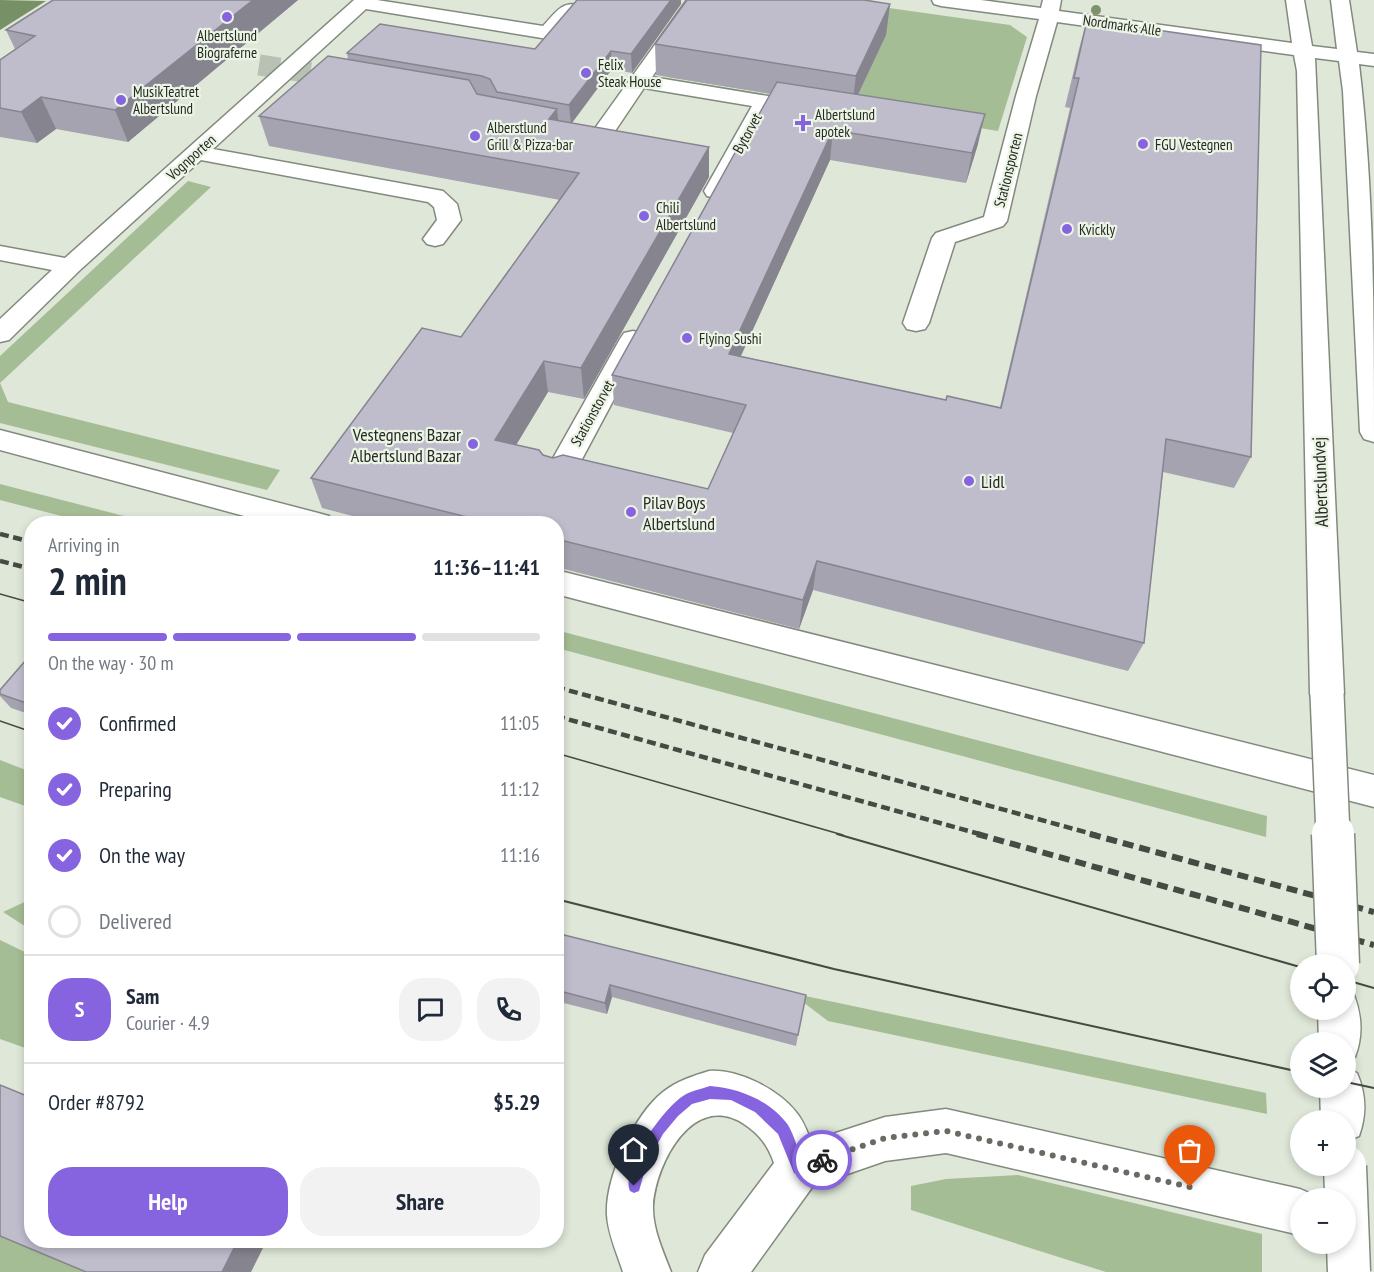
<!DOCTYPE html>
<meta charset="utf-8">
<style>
body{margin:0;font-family:"PT Sans Narrow",sans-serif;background:#f2f2f3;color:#1f2937;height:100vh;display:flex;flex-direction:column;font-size:22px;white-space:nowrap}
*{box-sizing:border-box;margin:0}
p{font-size:20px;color:#747a83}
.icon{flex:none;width:33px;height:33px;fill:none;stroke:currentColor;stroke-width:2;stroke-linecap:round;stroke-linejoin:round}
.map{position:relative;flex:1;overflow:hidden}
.panel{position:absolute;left:24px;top:516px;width:540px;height:732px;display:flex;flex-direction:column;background:#fff;border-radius:24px;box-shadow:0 3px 9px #0003}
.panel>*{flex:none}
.buttons{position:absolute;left:1290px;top:954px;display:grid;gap:12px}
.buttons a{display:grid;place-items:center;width:66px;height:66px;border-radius:50%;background:#fff;box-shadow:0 3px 9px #0003;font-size:30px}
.pin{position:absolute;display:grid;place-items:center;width:51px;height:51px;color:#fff;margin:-62px -26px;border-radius:50% 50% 50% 0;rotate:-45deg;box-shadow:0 0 6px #0007}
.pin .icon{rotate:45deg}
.courier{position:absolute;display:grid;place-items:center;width:60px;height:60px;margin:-30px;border:4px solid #8764df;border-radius:50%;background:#fff;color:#222;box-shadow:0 2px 8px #0007}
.overview em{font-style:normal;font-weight:600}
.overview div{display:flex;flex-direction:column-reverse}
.overview{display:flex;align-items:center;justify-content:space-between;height:102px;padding:0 24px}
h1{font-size:39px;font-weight:600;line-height:45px}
.bar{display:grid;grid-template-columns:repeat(4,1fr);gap:9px 6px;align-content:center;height:72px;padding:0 24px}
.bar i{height:8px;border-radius:4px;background:#e0e1e3}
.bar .on{background:#8764df}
.bar p{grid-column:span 4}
.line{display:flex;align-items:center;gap:15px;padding:0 24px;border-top:2px solid #e0e1e3}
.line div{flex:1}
.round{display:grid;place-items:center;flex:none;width:63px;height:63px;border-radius:24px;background:#f2f2f3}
ol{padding:0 24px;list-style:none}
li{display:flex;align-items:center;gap:18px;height:66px}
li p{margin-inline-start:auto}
li .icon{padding:6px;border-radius:50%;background:#8764df;color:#fff;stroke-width:4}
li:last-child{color:#747a83}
li i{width:33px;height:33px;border:3px solid #e0e1e3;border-radius:50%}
.action{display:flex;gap:12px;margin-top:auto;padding:12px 24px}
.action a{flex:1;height:69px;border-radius:24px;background:#8764df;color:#fff;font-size:24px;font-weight:600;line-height:69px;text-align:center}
.action a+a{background:#f2f2f3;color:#1f2937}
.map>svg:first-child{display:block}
</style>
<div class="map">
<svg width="1374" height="1272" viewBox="0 0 1374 1272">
<rect width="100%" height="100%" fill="#dee7d8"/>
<path fill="#a5bd94" d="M721 0H832L1010 25 1027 37 998 131 667 77Z
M188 181 211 187 0 383 8 402 280 470 267 490 0 423V356Z
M0 484 151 523H88L0 500Z
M556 630 1267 816 1266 837 557 648Z
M0 760 31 772V808L0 797Z
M31 899V930L3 912Z
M0 940 31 955V1050L0 1039Z
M791 993 1266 1093 1267 1114 828 1021Z
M1018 1175 1262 1234V1272H1106L911 1210V1186L946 1179Z
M0 1233 94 1272H0Z"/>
<path fill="#789066" d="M0 0 46 1 0 30Z"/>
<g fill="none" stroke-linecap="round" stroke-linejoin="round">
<path stroke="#b9c1b4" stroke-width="21" stroke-dasharray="21 10" stroke-linecap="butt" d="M259 65 311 73"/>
<defs>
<path id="minor" d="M354 0H377L543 26C553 16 561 1 577 5L579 9 555 37 548 39 366 9 213 149 443 191 457 204 461 220 443 244 435 246 427 244 423 239 437 220 434 207 428 202 201 160 79 271 9 340 0 342V319L52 270 0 260V246L65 258Z
M687 0H705L652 77 786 99 793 101 796 105 793 109 786 111 771 109 726 191 723 196 715 198 707 196 704 191 752 106 644 88 613 134 641 139 644 144 641 149C626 152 606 146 591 143L588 138Z
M932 0H981L1041 8 1043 0H1061L1059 11 1292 43 1286 0H1304L1312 46 1337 49 1331 0H1349L1357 52 1374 54V66L1359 64C1374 189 1374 316 1374 442L1364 439 1360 432 1343 91 1339 61 1315 58 1344 694 1339 704 1327 708 1315 704 1310 694 1297 71 1294 55 1057 22 1036 96 1007 221 1003 226 955 242 929 323 925 329 916 331 907 329 903 323 932 238 936 233 984 217 1016 96 1039 19 941 6 934 4Z
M633 331 642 333 646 339 573 476 568 483 558 486 548 483 543 476 620 339 624 333Z
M0 430 318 513 329 516 333 524H274L0 450Z
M556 570 1374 775V807L556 594Z
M1346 992 1354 995C1362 1016 1363 1036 1355 1057L1346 1061V1042H1319L1318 1010H1346Z
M1346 1068 1357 1073C1366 1094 1367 1114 1359 1136L1346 1141V1120H1321L1320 1088H1346Z
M709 1071C738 1069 778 1089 796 1112 803 1120 807 1131 811 1141L885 1117 946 1109 1300 1189 1316 1196 1317 1198H1300V1235L946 1153 885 1161 813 1186 751 1272H698L705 1255 774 1163C768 1145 759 1134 744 1124 693 1091 656 1163 653 1205 652 1228 663 1251 671 1272H623C617 1253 608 1234 607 1215 605 1178 634 1115 663 1092 677 1081 693 1076 709 1071Z"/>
</defs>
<use href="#minor" stroke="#828a7d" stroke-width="3"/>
<use href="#minor" fill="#fff" fill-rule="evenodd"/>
<path stroke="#454a43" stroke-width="1.5" d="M0 594 32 603
M0 721 32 732
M556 753 843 835"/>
<path stroke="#454a43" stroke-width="2" d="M837 834 1300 967
M556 899 834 969 1300 1072
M1346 980 1374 988
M1346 1082 1374 1088"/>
<path stroke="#454a43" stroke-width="4.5" stroke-dasharray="9 4.5" stroke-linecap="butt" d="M0 534 32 542
M0 561 32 569
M556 687 1096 835
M556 716 983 835"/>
<path stroke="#454a43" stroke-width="6" stroke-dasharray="11 6" stroke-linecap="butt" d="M977 834 1374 945
M1090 834 1374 912"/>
<defs>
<path id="minor-bridge-far1" d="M1327 694 1333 835"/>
<path id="minor-bridge" d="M1333 834 1338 964
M1345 1166 1349 1272"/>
</defs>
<use href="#minor-bridge-far1" stroke="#828a7d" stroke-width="36" stroke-linecap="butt"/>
<use href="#minor-bridge" stroke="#828a7d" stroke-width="45" stroke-linecap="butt"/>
<use href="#minor-bridge-far1" stroke="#fff" stroke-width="33"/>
<use href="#minor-bridge" stroke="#fff" stroke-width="42"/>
</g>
<circle fill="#7e9369" cx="1096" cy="10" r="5"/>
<path fill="#a4a3af" d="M298 0 128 142 56 129 37 143 0 137V60L15 49 6 30Z
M577 0H681V4L632 73 612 69 572 123 709 177 584 399 548 392 516 445 553 458 708 489 733 433 614 405 612 375 771 94 656 75 655 44 890 4 886 35 858 95 978 144 966 183 830 160 741 356 946 400 1000 407 1070 108 1065 107 1079 49 1087 20 1251 457 1234 488 1163 472 1144 643 1128 671 813 590 799 629 556 567V524H383L322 508 311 478 461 337 560 200 269 146 259 116 348 60 347 53 535 49Z
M32 653V715L11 708 0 696V690Z
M556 933 798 1035 796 1046 612 997 607 1014 556 1001Z"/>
<path fill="#86848f" d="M253 0H298L128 142 115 110Z
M671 0H681V4L632 73 631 54Z
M890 4 886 35 852 107 856 76Z
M611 51 612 69 571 124 569 105Z
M41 97 56 129 37 143 21 112Z
M557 109 560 139 549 119Z
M985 114 978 144 966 183 972 153Z
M833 130 830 160 728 384 729 354Z
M709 147V177L584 399 581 368Z
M544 361 548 392 501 470 495 440Z
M817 561 813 590 799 629 803 600Z
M610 985 612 997 607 1014 605 1003Z
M238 1240H253L264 1246 251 1272H222Z"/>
<path fill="#bfbdcc" stroke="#86848f" stroke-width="1.5" d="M53 0H253L115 110 41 97 21 112 0 108V60L35 36 6 30Z
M577 0H671L631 54 611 51 569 105 497 92 490 79 482 76 347 53 380 24 535 49Z
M687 0H864L890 4 856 76 655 44Z
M1087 20 1261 45 1251 457 1166 439 1144 643 817 561 803 600 556 539V524H495L311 478 422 328 461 337 579 173 259 116 328 56 469 80 477 94 557 109 549 119 709 147 581 368 544 361 495 440 539 450 543 455 553 458 563 455 708 489 746 405 612 375 736 151 738 152 777 82 985 114 972 153 833 130 729 354 946 400 947 396 1001 408 1079 78H1074Z
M32 653V705L0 694V690Z
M556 933 806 995 798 1035 610 985 605 1003 556 990Z
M0 1085 32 1098V1240H238L222 1272H86L0 1236Z"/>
<path fill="#8764df" d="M710 1086C738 1088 770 1100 788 1125 794 1135 798 1150 802 1160L822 1154 827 1155 829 1160 827 1165 798 1175 794 1173 778 1134 755 1112 731 1100 710 1099 692 1104 678 1116 663 1134 647 1163 639 1191 634 1193 630 1191C620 1168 663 1109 683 1096 690 1091 701 1089 710 1086Z"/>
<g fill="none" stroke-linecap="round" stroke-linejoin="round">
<path stroke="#666c63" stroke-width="6" stroke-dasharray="0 10.8" d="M822 1160 885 1138 946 1131 1190 1187"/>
</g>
<g fill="#8764df" stroke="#ebf4e5" stroke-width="2">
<circle cx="227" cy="17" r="6"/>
<circle cx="586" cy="73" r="6"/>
<circle cx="121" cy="100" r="6"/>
<path d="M800 114h6v6h6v6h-6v6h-6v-6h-6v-6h6z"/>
<circle cx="475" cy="136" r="6"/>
<circle cx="1143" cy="144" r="6"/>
<circle cx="644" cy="216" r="6"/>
<circle cx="1067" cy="229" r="6"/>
<circle cx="687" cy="338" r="6"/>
<circle cx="473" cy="444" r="6"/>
<circle cx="969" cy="481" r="6"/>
<circle cx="631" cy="512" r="6"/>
</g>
<g text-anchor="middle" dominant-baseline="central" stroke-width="4.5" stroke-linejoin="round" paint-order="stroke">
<g font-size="15" fill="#262a24" stroke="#ebf4e5">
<text transform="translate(1122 25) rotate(8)">Nordmarks Alle</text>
<text transform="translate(747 133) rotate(-61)">Bytorvet</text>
<text transform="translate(191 157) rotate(-42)">Vognporten</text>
<text transform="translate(1008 170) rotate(-76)">Stationsporten</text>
<text transform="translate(592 413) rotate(-61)">Stationstorvet</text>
</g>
<g font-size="15" fill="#262a24" stroke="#ebf4e5" text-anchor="start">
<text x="227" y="35" text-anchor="middle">Albertslund<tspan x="227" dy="17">Biograferne</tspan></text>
<text x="598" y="64">Felix<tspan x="598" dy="17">Steak House</tspan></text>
<text x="133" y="91">MusikTeatret<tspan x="133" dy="17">Albertslund</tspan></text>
<text x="815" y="114">Albertslund<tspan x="815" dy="17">apotek</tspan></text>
<text x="487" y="127">Alberstlund<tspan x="487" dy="17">Grill &amp; Pizza-bar</tspan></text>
<text x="1155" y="144">FGU Vestegnen</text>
<text x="656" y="207">Chili<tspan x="656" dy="17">Albertslund</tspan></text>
<text x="1079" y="229">Kvickly</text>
<text x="699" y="338">Flying Sushi</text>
</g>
<g font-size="18" fill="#262a24" stroke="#ebf4e5" text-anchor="start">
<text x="461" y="434" text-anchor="end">Vestegnens Bazar<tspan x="461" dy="21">Albertslund Bazar</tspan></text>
<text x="981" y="481">Lidl</text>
<text x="643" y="502">Pilav Boys<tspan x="643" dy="21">Albertslund</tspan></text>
</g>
<g font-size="18" fill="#262a24" stroke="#ebf4e5">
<text transform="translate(1320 482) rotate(-92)">Albertslundvej</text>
</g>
</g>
</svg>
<div class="buttons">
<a><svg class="icon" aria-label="locate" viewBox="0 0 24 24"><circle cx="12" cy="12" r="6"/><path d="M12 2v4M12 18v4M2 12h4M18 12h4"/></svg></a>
<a><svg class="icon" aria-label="layers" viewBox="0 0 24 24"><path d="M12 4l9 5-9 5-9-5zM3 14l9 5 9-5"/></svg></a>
<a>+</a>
<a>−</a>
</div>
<div class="pin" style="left:1190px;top:1187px;background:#ea580c"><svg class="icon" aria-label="bag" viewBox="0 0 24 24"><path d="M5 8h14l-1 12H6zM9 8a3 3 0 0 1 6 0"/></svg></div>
<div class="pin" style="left:634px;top:1186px;background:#1f2937"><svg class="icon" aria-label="home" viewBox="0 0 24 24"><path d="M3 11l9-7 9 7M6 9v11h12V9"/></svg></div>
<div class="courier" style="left:822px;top:1160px"><svg class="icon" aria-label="bike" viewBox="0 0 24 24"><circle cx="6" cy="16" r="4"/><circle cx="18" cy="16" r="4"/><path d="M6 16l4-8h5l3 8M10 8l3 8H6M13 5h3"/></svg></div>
<section class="panel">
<div class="overview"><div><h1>2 min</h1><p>Arriving in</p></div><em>11:36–11:41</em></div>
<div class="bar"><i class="on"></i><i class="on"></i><i class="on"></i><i></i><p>On the way · 30 m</p></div>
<ol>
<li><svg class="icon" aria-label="check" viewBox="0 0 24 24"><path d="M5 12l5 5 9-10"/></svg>Confirmed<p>11:05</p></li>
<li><svg class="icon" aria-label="check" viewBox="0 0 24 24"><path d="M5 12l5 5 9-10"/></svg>Preparing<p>11:12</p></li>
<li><svg class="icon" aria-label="check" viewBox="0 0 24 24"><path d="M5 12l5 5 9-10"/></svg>On the way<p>11:16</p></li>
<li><i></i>Delivered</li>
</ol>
<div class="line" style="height:108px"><b class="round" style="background:#8764df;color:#fff">S</b><div><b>Sam</b><p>Courier · 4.9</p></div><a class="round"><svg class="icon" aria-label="chat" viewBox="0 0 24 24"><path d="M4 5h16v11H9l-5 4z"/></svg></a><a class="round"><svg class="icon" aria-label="phone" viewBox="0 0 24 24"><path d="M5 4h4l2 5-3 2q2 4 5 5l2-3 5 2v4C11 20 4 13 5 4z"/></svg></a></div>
<div class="line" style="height:78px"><div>Order #8792</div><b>$5.29</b></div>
<div class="action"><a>Help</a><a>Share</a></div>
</section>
</div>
